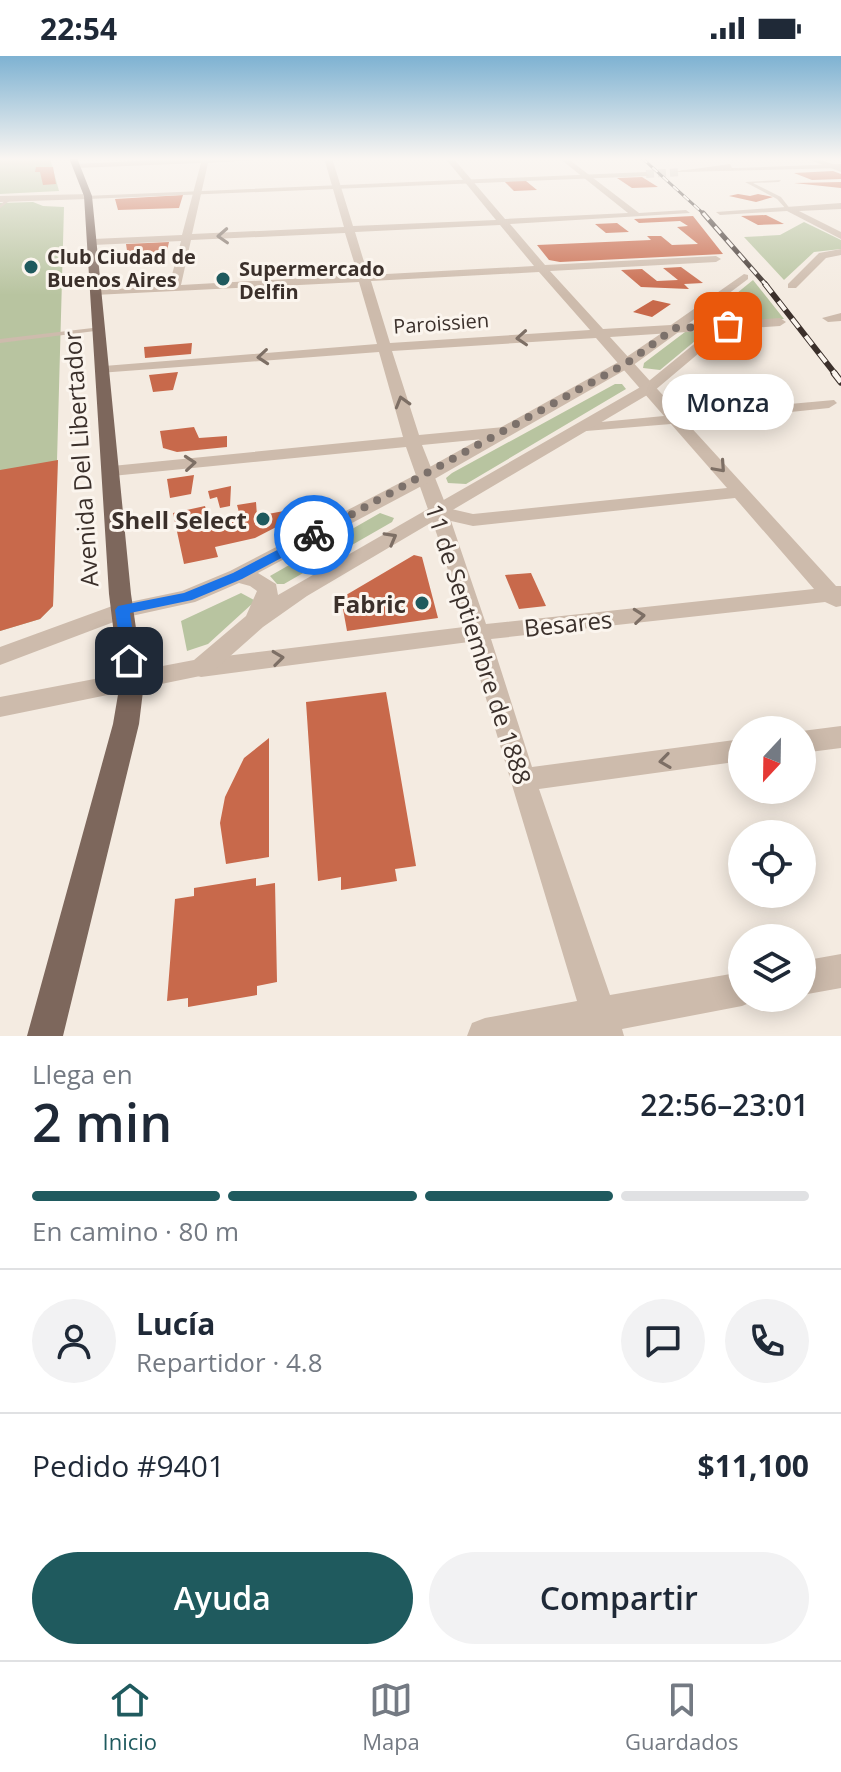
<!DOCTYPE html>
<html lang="es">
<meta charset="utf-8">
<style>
body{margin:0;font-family:"Open Sans",sans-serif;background:#f2f2f3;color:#1f2937;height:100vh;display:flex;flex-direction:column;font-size:30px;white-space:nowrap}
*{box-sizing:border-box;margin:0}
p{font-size:26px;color:#747a83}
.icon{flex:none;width:44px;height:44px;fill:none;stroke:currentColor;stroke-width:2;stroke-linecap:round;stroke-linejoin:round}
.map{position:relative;height:980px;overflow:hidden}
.drawer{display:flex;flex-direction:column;background:#fff;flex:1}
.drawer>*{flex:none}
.needle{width:52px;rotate:202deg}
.buttons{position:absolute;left:728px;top:660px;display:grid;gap:16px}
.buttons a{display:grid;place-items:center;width:88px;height:88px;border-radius:50%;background:#fff;box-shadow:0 4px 20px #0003;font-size:40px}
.pin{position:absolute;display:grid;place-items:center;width:68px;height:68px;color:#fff;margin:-34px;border-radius:16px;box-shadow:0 4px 12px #0006}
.courier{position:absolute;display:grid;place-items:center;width:80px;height:80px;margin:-40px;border:6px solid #1a73e8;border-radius:50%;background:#fff;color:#222;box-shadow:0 2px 10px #0007}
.bubble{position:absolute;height:56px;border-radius:28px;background:#fff;box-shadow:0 4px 20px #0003;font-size:26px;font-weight:600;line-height:56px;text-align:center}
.summary em{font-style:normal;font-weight:600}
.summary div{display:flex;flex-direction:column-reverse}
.summary{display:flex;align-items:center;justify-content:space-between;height:136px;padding:0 32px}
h1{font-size:52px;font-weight:600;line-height:60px}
.bar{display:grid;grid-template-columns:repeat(4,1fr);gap:12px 8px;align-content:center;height:96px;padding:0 32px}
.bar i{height:10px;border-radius:6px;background:#e0e1e3}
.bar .on{background:#1f5a5e}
.bar p{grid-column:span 4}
.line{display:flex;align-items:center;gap:20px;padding:0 32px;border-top:2px solid #e0e1e3}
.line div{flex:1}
.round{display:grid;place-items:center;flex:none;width:84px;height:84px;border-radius:42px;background:#f2f2f3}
.cta{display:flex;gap:16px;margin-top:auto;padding:16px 32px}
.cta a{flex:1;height:92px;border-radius:48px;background:#1f5a5e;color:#fff;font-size:32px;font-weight:600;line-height:92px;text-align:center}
.cta a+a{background:#f2f2f3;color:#1f2937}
.status{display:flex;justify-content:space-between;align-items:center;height:56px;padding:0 40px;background:#fff;direction:ltr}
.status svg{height:22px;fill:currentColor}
.tab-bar{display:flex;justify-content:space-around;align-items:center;height:112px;border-top:2px solid #e0e1e3;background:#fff;font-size:22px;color:#747a83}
.tab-bar a{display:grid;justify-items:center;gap:4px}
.tab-bar .on{color:#1f5a5e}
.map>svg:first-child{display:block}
</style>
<div class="status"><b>22:54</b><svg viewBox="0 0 49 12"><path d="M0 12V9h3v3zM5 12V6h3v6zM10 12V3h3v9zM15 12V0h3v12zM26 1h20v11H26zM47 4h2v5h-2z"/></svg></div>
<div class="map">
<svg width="841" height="980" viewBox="0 0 841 980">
<rect width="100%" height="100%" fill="#f4ebe1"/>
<path fill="#b8c4a0" d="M0 102H50L59 135 0 138Z
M33 146 43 150 64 151 53 550 40 563 0 575V147Z
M804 166 841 184V193L814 196 784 224 744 181 780 179Z
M753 224 784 263 711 267 704 264Z
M695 275 701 280 660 314 643 312 644 307 685 276Z
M615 328H622L626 333 466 428 448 427 446 422 452 417Z
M380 457 394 462 392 466 284 528H277L270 520Z
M241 537 254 544 253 547 208 588 187 595 181 565Z"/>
<path fill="#c8694b" d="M36 111H53L56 128 43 129 40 116H35Z
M833 115 841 118V123L812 124 794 117Z
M642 121 658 131 632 132 617 122Z
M504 125H526L537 134 514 135Z
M841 126V132L794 127Z
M738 138 750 140 758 138 773 141 756 146 729 140Z
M183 139 179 152 118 154 115 143Z
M766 159 784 168 758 169 741 160Z
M693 160 723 198 560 206 549 204 537 189 651 184 647 180H661L672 189 698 188 677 171 688 170 680 165 639 167 634 163Z
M617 167 629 176 606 177 595 168Z
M169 186 166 199 128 201 126 188Z
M681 211 703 227 684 228 689 233 641 231 621 214 642 213 657 225 678 224 663 212Z
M653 244 671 248 652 261 633 256Z
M192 287 191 298 145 302 144 291Z
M178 316 173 334 153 336 149 319Z
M194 371 199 382 227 380V391L177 396 163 392 160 375Z
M58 404 53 550 40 563 0 575V414Z
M194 419 191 438 170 442 167 423Z
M231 430 230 450 220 452 217 441 210 443 208 435Z
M256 446 257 460 284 455 286 466 255 482 215 491 218 501 184 508 173 457 205 450 209 466 240 460 237 449Z
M414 499 422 501 438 562 347 575 341 542Z
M531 517 546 550 519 553 505 519Z
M386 636 416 810 395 813 397 825 341 834V821L318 825 306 646Z
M269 682V801L226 808 220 767 225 741 244 702Z
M256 822V830L275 827 277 926 257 930V939L188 951V942L167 945 175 843 194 840V832Z"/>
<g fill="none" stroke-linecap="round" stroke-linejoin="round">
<path stroke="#cfc6bd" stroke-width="8" stroke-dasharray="8 4" stroke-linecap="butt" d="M646 118 682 116"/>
<path fill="#cdbbac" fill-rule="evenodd" d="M781 124 779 126 753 127 781 141 791 154H787L777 143 745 126Z
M8 142 12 143 0 152V149Z
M101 271 105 273 103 274 0 287V283Z"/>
<path fill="#cdbbac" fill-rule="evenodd" d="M202 102H280L208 107 192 178 344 171 324 102H332L353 170 496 164 445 102H453L505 163 628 157 559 102H567L639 157 686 154 690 157 510 168 545 209 716 200 721 203 716 206 550 215 603 273 671 269 744 218 748 219V223L688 268 780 262 786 266 780 270 610 281 680 358 834 344 837 347 829 352 687 367 836 530H841V550L836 551 825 546 491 583 532 711 742 683V705L539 733 610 939 742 916V942H756L754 945 742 950 622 973 624 980H467L472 967 485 962 577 945 469 586 201 621 192 618 189 612 192 606 201 603 464 571 442 493 406 391 112 420 103 415 112 410 403 381 379 296 99 317 97 314 104 310 377 288 359 226 94 239V235L98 234 169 230 181 185 93 189 88 186 93 183 182 179 201 107 76 112 73 108ZM500 169 534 210 368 219 355 176ZM345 177 358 219 181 229 191 184ZM539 216 590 274 390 287 371 225ZM596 282 664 360 580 368 572 373 574 376 671 368 727 432 473 458 447 452 422 389 504 381 512 376 504 371 419 379 392 295ZM735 442 814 533 486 568 451 465 473 470Z
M805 102H815L841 111V116Z
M730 108 732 112 773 113 672 116Z
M91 138 88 143 0 146V140Z
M841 147V153L799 155 841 176V183L787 155 720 159 716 156Z
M841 193V199L826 202 796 232H788V228L819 197Z
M841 257V265L828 266 822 262Z
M841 670V692L802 697V675Z
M841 898V932L802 939V905Z"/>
<path fill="#cdbbac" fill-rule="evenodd" d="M841 108V112L678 116 682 114Z
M646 116 649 120 88 143 84 140Z
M675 268 681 272 680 275 632 310 431 425 258 517 276 528 278 539 644 329 704 280 699 271 700 268H710L718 281 654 335 307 540 263 571 210 618 0 661V641L194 604 246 560 257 535 250 530 239 527 195 546 127 561 0 609V591L115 549 182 535 230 515 419 417 622 304Z"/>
<path fill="#7d675c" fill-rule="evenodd" d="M69 102H77L92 140 131 538 144 627 139 668 63 980H27L113 668 120 627 109 538 84 140Z"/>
<defs>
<path id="rail-far3" d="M642 102 705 159"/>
<path id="rail-far2" d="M703 157 767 230"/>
<path id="rail-far1" d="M765 228 836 319"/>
<path id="rail" d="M834 317 841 326"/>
</defs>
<use href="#rail-far3" stroke="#3b302b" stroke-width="3"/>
<use href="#rail-far2" stroke="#3b302b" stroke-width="5"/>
<use href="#rail-far1" stroke="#3b302b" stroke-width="6"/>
<use href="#rail" stroke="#3b302b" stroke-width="7"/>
<use href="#rail-far3" stroke="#fbf5ee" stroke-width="2" stroke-dasharray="7" stroke-linecap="butt"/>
<use href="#rail-far2" stroke="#fbf5ee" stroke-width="3" stroke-dasharray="9" stroke-linecap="butt"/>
<use href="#rail-far1" stroke="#fbf5ee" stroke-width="4" stroke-dasharray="11" stroke-linecap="butt"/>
<use href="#rail" stroke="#fbf5ee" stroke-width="5" stroke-dasharray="14" stroke-linecap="butt"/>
</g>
<defs><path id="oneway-chevron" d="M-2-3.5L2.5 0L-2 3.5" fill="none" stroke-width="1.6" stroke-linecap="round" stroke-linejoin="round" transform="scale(2)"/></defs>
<g stroke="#7d6f65">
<use href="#oneway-chevron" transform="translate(223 180) rotate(177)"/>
<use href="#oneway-chevron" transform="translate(522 282) rotate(176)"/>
<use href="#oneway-chevron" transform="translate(263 301) rotate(175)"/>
<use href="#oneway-chevron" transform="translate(402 346) rotate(-106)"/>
<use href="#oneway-chevron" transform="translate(190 407) rotate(-5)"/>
<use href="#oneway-chevron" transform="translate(720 411) rotate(48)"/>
<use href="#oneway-chevron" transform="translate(391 482) rotate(-29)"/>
<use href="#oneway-chevron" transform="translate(639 560) rotate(-6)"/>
<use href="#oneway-chevron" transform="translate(278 602) rotate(-7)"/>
<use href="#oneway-chevron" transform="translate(665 705) rotate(172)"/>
</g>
<linearGradient id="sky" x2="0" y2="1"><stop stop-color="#7eb2d2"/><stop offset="0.43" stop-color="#faf6f2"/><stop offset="1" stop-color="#faf6f2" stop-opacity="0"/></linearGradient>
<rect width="841" height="239" fill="url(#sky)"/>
<path fill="#1a73e8" d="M314 475 321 479 319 482 242 523 192 544 130 557 137 605 134 609H123L115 554 118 550 184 537 233 517Z"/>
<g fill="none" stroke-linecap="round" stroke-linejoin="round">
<path stroke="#7c716b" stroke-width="8" stroke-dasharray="0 14.4" d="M314 479 627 307 675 272 728 270"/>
</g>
<g fill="#1f5a5e" stroke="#fbf5ee" stroke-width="3">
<circle cx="31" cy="211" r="8"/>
<circle cx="223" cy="223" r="8"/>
<circle cx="263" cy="463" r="8"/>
<circle cx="422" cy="547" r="8"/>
</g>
<g text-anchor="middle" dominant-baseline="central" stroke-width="6" stroke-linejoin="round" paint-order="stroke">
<g font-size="20" font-weight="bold" fill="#3b302b" stroke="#fbf5ee" text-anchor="start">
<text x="47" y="200">Club Ciudad de<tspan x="47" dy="23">Buenos Aires</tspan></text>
<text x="239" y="212">Supermercado<tspan x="239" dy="23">Delfin</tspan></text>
</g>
<g font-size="20" fill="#3b302b" stroke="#fbf5ee">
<text transform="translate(441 267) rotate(-4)">Paroissien</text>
</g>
<g font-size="24" fill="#3b302b" stroke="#fbf5ee">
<text transform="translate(80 403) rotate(-94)">Avenida Del Libertador</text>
<text transform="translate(568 567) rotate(-6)">Besares</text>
<text transform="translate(479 588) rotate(72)">11 de Septiembre de 1888</text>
</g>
<g font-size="24" font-weight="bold" fill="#3b302b" stroke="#fbf5ee" text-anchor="end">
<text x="247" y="463">Shell Select</text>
<text x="406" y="547">Fabric</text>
</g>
</g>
</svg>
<div class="buttons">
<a><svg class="needle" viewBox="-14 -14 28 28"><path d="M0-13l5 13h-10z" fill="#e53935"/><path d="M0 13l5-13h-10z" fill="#747a83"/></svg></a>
<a><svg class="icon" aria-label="locate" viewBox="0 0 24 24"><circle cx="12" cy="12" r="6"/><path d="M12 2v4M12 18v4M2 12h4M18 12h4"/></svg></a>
<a><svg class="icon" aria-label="layers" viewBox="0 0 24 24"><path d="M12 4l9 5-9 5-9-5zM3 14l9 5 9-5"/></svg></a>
</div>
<div class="pin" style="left:728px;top:270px;background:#ea580c"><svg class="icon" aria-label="bag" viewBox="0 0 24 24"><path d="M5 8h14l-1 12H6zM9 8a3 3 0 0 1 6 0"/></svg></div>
<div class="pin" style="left:129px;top:605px;background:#1f2937"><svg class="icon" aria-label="home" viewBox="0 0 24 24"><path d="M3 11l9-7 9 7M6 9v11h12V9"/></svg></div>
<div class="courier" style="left:314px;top:479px"><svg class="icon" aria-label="bike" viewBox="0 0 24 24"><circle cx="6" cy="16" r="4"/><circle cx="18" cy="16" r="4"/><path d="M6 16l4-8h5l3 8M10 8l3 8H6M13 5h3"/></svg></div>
<div class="bubble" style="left:662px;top:318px;width:132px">Monza</div>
</div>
<section class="drawer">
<div class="summary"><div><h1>2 min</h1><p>Llega en</p></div><em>22:56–23:01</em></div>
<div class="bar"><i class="on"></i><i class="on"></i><i class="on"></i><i></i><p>En camino · 80 m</p></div>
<div class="line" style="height:144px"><a class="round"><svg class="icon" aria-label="person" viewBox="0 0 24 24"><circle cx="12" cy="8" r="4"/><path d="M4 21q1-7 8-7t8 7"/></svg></a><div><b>Lucía</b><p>Repartidor · 4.8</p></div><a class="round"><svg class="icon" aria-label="chat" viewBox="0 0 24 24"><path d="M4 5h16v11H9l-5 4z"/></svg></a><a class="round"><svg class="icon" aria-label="phone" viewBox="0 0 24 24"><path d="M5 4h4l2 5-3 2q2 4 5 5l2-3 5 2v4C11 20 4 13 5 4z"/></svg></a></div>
<div class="line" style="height:104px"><div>Pedido #9401</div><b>$11,100</b></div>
<div class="cta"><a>Ayuda</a><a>Compartir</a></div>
</section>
<nav class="tab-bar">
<a class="on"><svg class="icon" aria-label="home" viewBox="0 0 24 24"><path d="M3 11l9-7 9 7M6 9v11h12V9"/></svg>Inicio</a>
<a><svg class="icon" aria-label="map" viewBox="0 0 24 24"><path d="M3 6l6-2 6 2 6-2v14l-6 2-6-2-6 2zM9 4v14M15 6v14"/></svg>Mapa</a>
<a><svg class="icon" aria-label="saved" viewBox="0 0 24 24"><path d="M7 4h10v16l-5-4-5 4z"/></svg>Guardados</a>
</nav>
